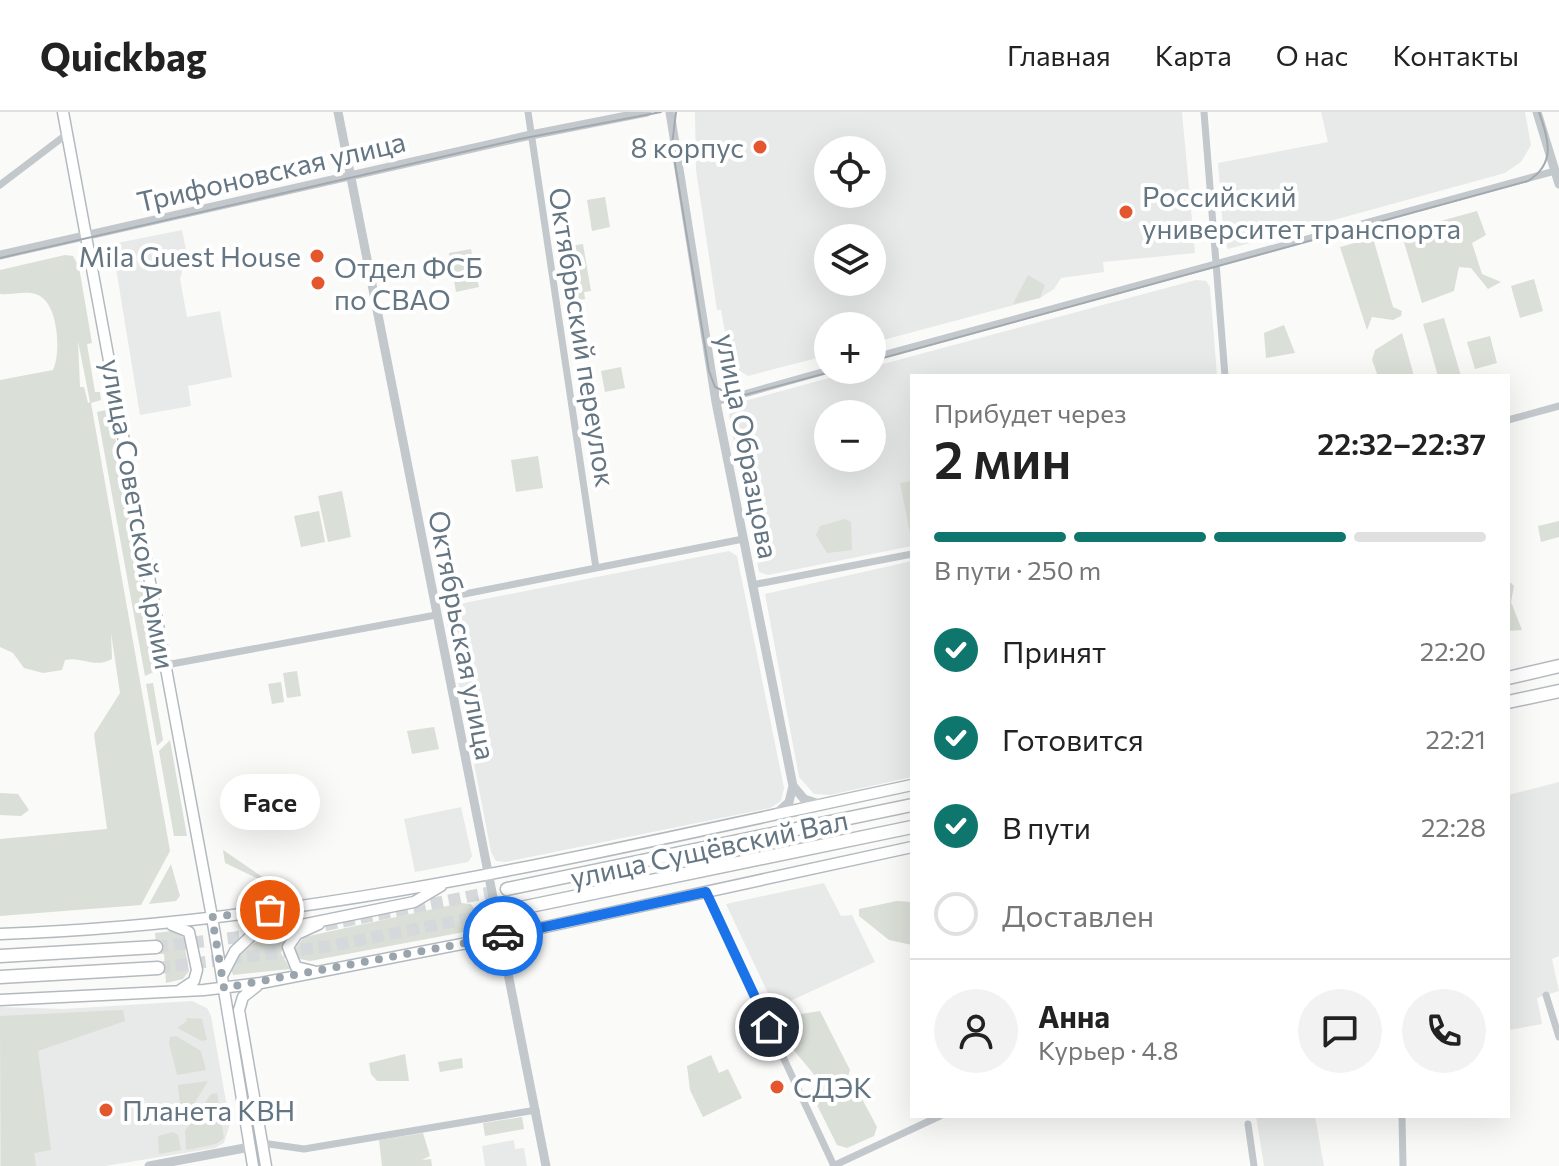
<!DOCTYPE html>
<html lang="ru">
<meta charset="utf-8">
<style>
body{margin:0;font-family:Commissioner,sans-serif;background:#f2f2f2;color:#222;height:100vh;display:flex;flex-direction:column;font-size:30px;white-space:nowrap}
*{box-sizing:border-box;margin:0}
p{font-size:26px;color:#767676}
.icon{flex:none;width:44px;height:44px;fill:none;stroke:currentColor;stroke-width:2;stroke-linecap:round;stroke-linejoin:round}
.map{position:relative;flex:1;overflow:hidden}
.side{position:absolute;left:910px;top:262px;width:600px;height:744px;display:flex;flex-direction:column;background:#fff;border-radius:0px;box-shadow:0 8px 32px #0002}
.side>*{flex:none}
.fabs{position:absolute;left:814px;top:24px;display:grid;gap:16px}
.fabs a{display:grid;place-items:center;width:72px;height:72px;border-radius:50%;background:#fff;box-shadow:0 8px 32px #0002;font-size:40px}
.pin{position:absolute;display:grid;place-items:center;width:68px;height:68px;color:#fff;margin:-34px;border:4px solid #fff;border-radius:50%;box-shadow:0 2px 8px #0007}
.courier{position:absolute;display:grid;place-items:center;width:80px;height:80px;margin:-40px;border:6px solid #1a73e8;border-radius:50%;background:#fff;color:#222;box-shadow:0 2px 10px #0007}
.bubble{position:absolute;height:56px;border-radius:28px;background:#fff;box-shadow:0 8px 32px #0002;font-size:26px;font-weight:600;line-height:56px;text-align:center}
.head em{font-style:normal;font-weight:600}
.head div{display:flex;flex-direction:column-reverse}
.head{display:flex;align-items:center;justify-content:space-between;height:136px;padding:0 24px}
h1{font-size:52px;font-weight:600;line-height:60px}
.bar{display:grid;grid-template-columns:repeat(4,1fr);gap:12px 8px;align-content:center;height:96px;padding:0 24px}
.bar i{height:10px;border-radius:6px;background:#e0e0e0}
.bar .on{background:#0f766e}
.bar p{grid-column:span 4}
.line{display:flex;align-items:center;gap:20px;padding:0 24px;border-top:2px solid #e0e0e0}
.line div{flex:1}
.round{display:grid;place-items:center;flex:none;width:84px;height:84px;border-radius:42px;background:#f2f2f2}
ol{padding:0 24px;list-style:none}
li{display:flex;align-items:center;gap:24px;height:88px}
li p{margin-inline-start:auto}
li .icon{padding:8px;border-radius:50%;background:#0f766e;color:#fff;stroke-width:4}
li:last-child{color:#767676}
li i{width:44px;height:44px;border:4px solid #e0e0e0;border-radius:50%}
header{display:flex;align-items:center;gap:48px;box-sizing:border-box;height:112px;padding:0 40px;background:#fff;border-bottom:2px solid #e0e0e0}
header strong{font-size:38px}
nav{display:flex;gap:44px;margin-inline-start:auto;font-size:28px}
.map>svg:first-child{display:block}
</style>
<header>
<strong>Quickbag</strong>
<nav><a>Главная</a><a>Карта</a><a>О нас</a><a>Контакты</a></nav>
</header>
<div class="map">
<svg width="1559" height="1054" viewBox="0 0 1559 1054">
<rect width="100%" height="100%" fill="#fafaf8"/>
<path fill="#e8e9e9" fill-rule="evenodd" d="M695 0H1182L1195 141 1103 150 1104 160 1061 166 1054 177 1040 186 872 231V214H828V243L748 264 731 253 721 198H717L696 58ZM828 38H872V82H828ZM828 126H872V170H828Z
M1321 0H1525L1531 33 1521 50 1505 61 1228 137 1224 129 1218 51 1328 30Z
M182 118 187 143 180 167 187 205 220 199 232 265 188 274 191 294 140 303 112 132Z
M1196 168 1206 169 1210 175 1217 264H912V434L768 463 759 460 729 304 733 292 859 258H872V255ZM828 302H872V346H828Z
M729 439 737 444 784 676 781 689 770 696 506 750 496 749 491 740 444 495Z
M912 449V665L830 683 814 682 799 665 765 482Z
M1559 670V844L1552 847 1559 879 1537 886 1542 912 1509 918 1508 683Z
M461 695 472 744 468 750 415 760 404 707Z
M824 771 841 804 852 803 875 850 775 896 726 792Z
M192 889 207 896 211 904 230 1012 224 1031 215 1036 105 1054H0V895L64 897Z
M1256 1004H1315L1324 1054H1264Z
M514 1028 515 1037 524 1036 527 1054H485L482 1034Z"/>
<path fill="#dadfd7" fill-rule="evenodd" d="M605 85 610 115 592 119 587 88Z
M1477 99 1486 123 1472 131 1482 162 1501 170 1488 177 1471 156 1459 155 1454 179 1422 191 1401 120Z
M1373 126 1393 195 1402 199 1401 204 1393 208 1372 205 1367 218 1340 135Z
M583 132 591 179 584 180 585 187 574 189 565 135Z
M471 137 479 175 456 180 449 141Z
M65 143 73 144 79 155 92 231 87 232 95 280H100L101 288 91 291 170 739 141 793 0 804V727L107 717 94 622 120 581 111 521 112 547C94 557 82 544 65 548L62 558 43 561 24 556 13 541 0 535V268L53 258C61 242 59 192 38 183 28 178 12 183 0 182V158ZM78 229 90 290 88 291 84 275H80Z
M1028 163 1045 173 1040 186 1013 192Z
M1534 167 1543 199 1520 206 1511 174Z
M1444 206 1461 264H1438L1423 212Z
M1284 213 1295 241 1266 246 1264 221Z
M1402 221 1414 264H1378L1372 248 1375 238Z
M1490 224 1497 251 1475 257 1467 230Z
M621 255 625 276 605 280 601 259Z
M110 297 158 558 145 564 97 300Z
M538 344 543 376 516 380 511 348Z
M912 369V425L911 426 900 371Z
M342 379 351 425 328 430 318 384Z
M319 399 325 430 301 435 294 404Z
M845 407 851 410 852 438 827 441 816 423 820 414Z
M1559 409V425L1541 430 1538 414Z
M1508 468 1514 474 1511 490 1522 518 1508 519Z
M297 559 301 584 287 586 283 561Z
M281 570 284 590 272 592 268 572Z
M153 571 163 628 157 634 146 572Z
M434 615 439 637 412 642 407 619Z
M170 628 187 724H174L159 639Z
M0 681 18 682 29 698 21 704 0 703Z
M223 738 280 777 225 751Z
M171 752 180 784 176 789 149 792Z
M897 789 912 790V833L889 828 859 804V797Z
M461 791 471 792 478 802 477 810 464 820 310 849 300 847 294 838 304 825Z
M172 819 183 825 189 859 183 867 166 871 164 842H157L155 821Z
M281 822 285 827 281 841 290 857 233 863 231 857C241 836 259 825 281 822Z
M123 898 125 909 38 939 51 1038 34 1041 36 1054H1L0 904Z
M820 899 850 958 847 968 860 983 877 1015 874 1024 847 1036 837 1033 813 985 822 972 791 935 779 910 789 904Z
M186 906 202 907 207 928 202 929 177 916 187 909Z
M176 924 201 939 206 958 177 963 169 931 170 925Z
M405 942 409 969H377L371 962 369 951Z
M711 943 719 961 728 957 742 986 703 1005 690 978 687 954Z
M462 946 463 956 440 960 438 950Z
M208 969 186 1005H181L178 973Z
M217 981 224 1026 216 1032 186 1038 185 1019 211 982Z
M522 1005 524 1017 485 1024 483 1011Z
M173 1020 178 1023 181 1038 159 1042 158 1024Z
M423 1021 430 1044 422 1048 431 1047 432 1054H382L379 1028Z"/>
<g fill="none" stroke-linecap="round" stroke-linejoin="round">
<path stroke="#d5d9db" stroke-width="12" stroke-dasharray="12 6" stroke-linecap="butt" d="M325 813 507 777
M156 835 256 823
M158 856 330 834 511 798"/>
<defs>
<path id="secondary" d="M63 0 212 805 253 1054
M172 813 189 820 197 858 194 869 179 879
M0 822C309 812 611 737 912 673
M313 859 296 855 288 835 297 822 319 812
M222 864 235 839 252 823 414 790 441 774
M257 874 243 885 239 898 266 1054
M0 888 204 878 261 871 513 822 912 735"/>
<path id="primary" d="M1508 566 1559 554
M1508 590 1559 579
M507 777 912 693
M511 798 912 715
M0 844 156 835
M0 865 158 856"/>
</defs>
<use href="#secondary" stroke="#b3babf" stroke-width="13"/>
<use href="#primary" stroke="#b5babe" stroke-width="15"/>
<path stroke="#c3c8cc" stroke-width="7" d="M528 0 596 456
M1204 0 1225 264
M0 73 67 22
M872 246 1555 59
M716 290 829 258
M1508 308 1559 294
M752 473 912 442
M434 488 743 427
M166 553 436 503
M706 780 834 1054
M1546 883 1559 925
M1402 1004 1403 1054
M1248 1012 1254 1054
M262 1031 304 1037 536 998
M833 1054 940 1004"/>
<path stroke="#c3c8cc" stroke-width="9" d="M338 0 546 1054
M670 0 716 290 793 674 789 690 777 701
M1537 0 1559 72
M0 143 531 23 647 0
M793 674 804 687 819 692
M149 1054 250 1035"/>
<use href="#secondary" stroke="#fff" stroke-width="10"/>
<use href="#primary" stroke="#fff" stroke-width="12"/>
<path stroke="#a2aab0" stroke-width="2" d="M676 0 672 33 709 259 715 275 737 285 838 258
M0 146 520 27 661 0
M872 249 1528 69C1557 51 1548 27 1539 0"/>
</g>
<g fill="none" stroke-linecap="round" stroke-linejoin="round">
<path stroke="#99a4ac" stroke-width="8" stroke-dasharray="0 14.4" d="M270 798 212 805 224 876 503 824"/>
<path stroke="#1a73e8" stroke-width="10" d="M503 824 706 780 769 915"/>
</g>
<g fill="#e4572e" stroke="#fff" stroke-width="3">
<circle cx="760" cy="35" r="8"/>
<circle cx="1126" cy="100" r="8"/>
<circle cx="317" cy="144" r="8"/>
<circle cx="318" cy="171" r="8"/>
<circle cx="777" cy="975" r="8"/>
<circle cx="106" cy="998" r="8"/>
</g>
<g text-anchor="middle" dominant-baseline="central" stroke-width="8" stroke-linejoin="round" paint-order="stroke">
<g font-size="28" fill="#657683" stroke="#fff" text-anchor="start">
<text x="744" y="35" text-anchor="end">8 корпус</text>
<text x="1142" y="84">Российский<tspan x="1142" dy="32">университет транспорта</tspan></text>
<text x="301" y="144" text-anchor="end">Mila Guest House</text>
<text x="334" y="155">Отдел ФСБ<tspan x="334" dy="32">по СВАО</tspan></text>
<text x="793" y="975">СДЭК</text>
<text x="122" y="998">Планета КВН</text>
</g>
<g font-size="28" fill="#657683" stroke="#fff">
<text transform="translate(271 59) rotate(-13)">Трифоновская улица</text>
<text transform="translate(583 225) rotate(81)">Октябрьский переулок</text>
<text transform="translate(748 334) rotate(79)">улица Образцова</text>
<text transform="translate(139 402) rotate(80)">улица Советской Армии</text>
<text transform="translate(463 523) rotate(79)">Октябрьская улица</text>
<text transform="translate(709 736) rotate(-12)">улица Сущёвский Вал</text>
</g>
</g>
</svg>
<div class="fabs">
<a><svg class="icon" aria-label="locate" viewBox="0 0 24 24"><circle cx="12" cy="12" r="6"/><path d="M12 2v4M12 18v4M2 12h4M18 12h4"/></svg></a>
<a><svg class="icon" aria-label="layers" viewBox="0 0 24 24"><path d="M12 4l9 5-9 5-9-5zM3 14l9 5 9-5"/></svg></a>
<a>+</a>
<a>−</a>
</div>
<div class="pin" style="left:270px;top:798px;background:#ea580c"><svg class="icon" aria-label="bag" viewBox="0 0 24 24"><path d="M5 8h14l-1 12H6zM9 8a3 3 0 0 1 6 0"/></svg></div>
<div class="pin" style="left:769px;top:915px;background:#1f2937"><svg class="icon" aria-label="home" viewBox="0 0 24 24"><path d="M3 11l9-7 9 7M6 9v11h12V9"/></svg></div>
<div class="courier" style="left:503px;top:824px"><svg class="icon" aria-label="car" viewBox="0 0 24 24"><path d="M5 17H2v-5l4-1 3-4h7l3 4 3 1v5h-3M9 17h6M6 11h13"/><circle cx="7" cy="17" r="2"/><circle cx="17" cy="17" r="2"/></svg></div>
<div class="bubble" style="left:220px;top:662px;width:100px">Face</div>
<section class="side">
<div class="head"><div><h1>2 мин</h1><p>Прибудет через</p></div><em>22:32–22:37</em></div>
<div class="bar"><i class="on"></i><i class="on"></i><i class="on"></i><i></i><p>В пути · 250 m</p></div>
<ol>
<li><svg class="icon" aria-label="check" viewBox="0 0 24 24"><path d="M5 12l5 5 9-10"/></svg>Принят<p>22:20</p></li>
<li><svg class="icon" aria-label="check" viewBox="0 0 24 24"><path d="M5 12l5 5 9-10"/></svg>Готовится<p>22:21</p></li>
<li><svg class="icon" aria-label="check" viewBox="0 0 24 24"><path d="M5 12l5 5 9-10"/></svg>В пути<p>22:28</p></li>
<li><i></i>Доставлен</li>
</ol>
<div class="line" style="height:144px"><a class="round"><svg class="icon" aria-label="person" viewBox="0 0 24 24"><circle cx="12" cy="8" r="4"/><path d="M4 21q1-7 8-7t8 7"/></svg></a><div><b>Анна</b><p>Курьер · 4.8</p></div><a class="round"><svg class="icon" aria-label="chat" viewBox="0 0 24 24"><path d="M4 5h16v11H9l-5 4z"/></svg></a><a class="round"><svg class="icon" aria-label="phone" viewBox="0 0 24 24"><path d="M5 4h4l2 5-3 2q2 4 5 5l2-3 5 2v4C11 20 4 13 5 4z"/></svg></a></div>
</section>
</div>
